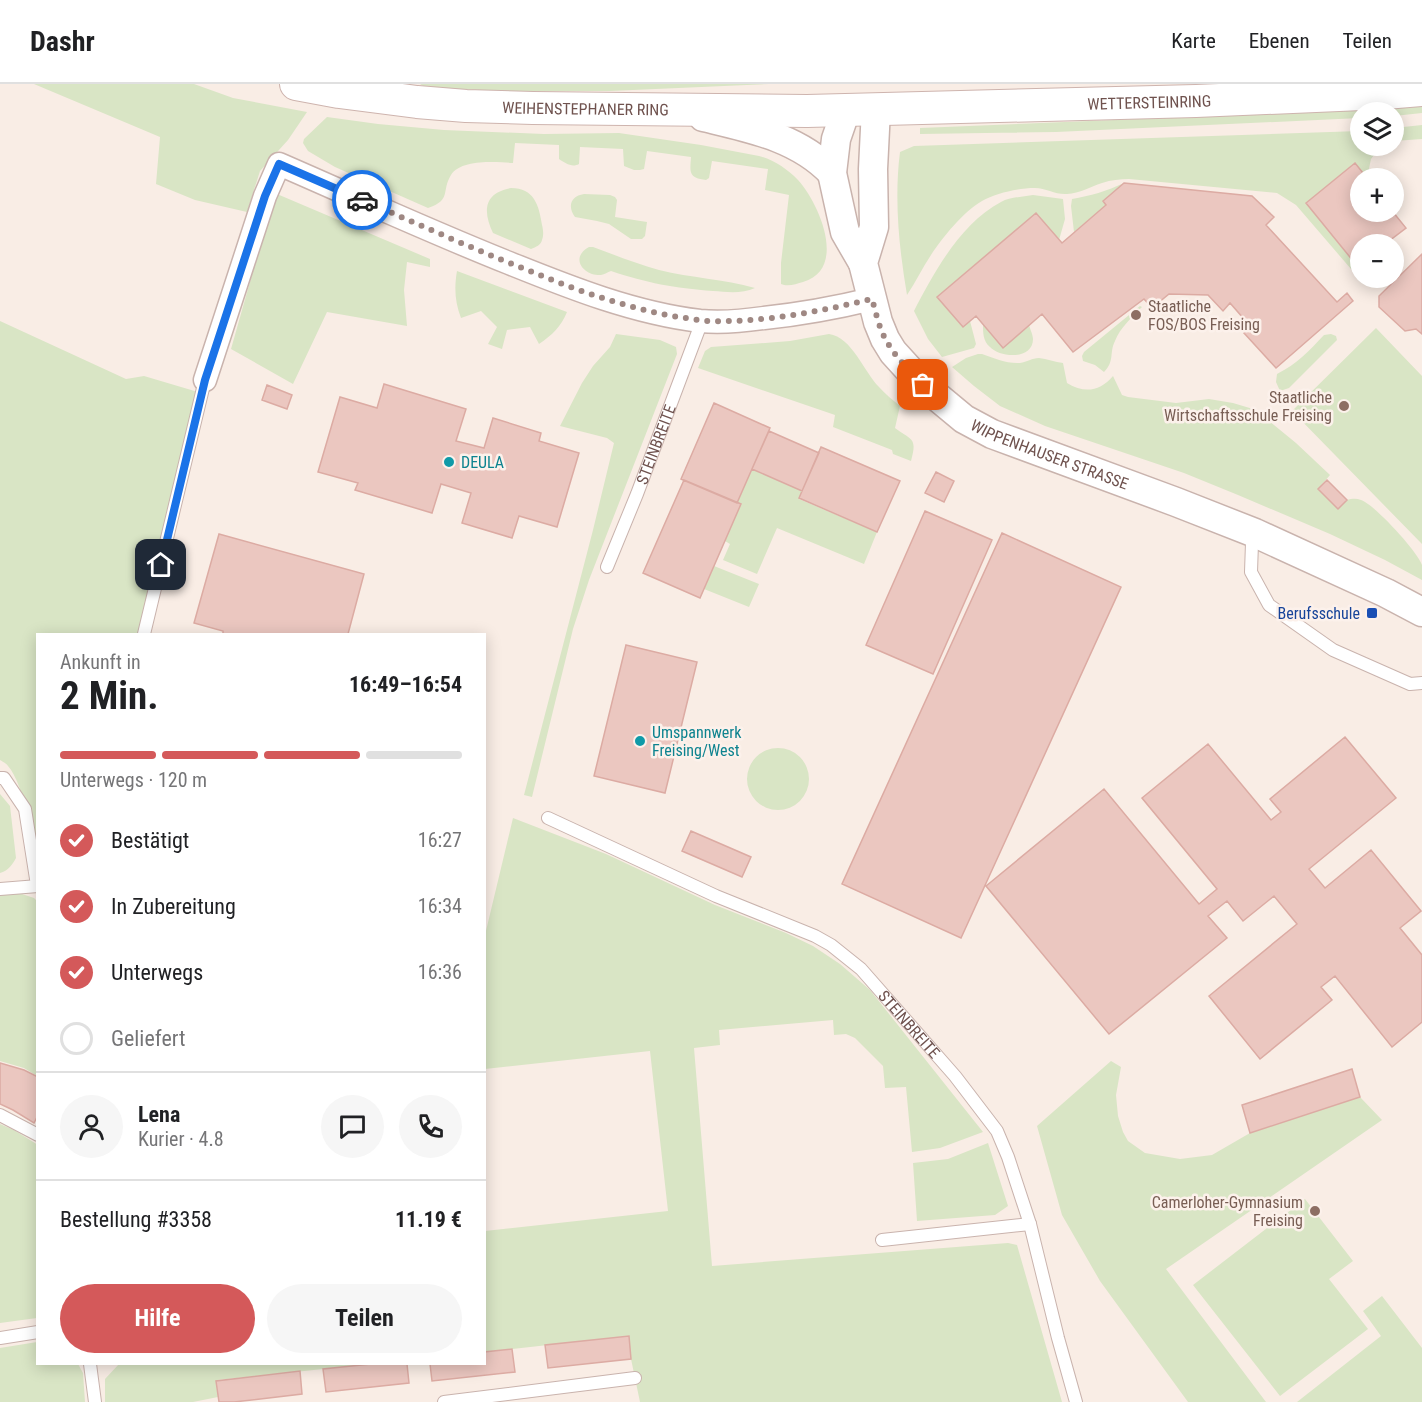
<!DOCTYPE html>
<html lang="de">
<meta charset="utf-8">
<style>
body{margin:0;font-family:"Roboto Condensed",sans-serif;background:#f6f6f6;color:#202124;height:100vh;display:flex;flex-direction:column;font-size:22px;white-space:nowrap}
*{box-sizing:border-box;margin:0}
p{font-size:20px;color:#757577}
.icon{flex:none;width:33px;height:33px;fill:none;stroke:currentColor;stroke-width:2;stroke-linecap:round;stroke-linejoin:round}
.map{position:relative;flex:1;overflow:hidden}
.sheet{position:absolute;left:36px;top:549px;width:450px;height:732px;display:flex;flex-direction:column;background:#fff;border-radius:0px;box-shadow:0 3px 15px #0003}
.sheet>*{flex:none}
.fabs{position:absolute;left:1350px;top:18px;display:grid;gap:12px}
.fabs a{display:grid;place-items:center;width:54px;height:54px;border-radius:50%;background:#fff;box-shadow:0 3px 15px #0003;font-size:30px}
.pin{position:absolute;display:grid;place-items:center;width:51px;height:51px;color:#fff;margin:-26px;border-radius:12px;box-shadow:0 3px 9px #0006}
.courier{position:absolute;display:grid;place-items:center;width:60px;height:60px;margin:-30px;border:4px solid #1a73e8;border-radius:50%;background:#fff;color:#222;box-shadow:0 2px 8px #0007}
.head em{font-style:normal;font-weight:700}
.head div{display:flex;flex-direction:column-reverse}
.head{display:flex;align-items:center;justify-content:space-between;height:102px;padding:0 24px}
h1{font-size:39px;font-weight:700;line-height:45px}
.bar{display:grid;grid-template-columns:repeat(4,1fr);gap:9px 6px;align-content:center;height:72px;padding:0 24px}
.bar i{height:8px;border-radius:4px;background:#e0e0e0}
.bar .selected{background:#d4595a}
.bar p{grid-column:span 4}
.line{display:flex;align-items:center;gap:15px;padding:0 24px;border-top:2px solid #e0e0e0}
.line div{flex:1}
.round{display:grid;place-items:center;flex:none;width:63px;height:63px;border-radius:32px;background:#f6f6f6}
ol{padding:0 24px;list-style:none}
li{display:flex;align-items:center;gap:18px;height:66px}
li p{margin-inline-start:auto}
li .icon{padding:6px;border-radius:50%;background:#d4595a;color:#fff;stroke-width:4}
li:last-child{color:#757577}
li i{width:33px;height:33px;border:3px solid #e0e0e0;border-radius:50%}
.cta{display:flex;gap:12px;margin-top:auto;padding:12px 24px}
.cta a{flex:1;height:69px;border-radius:36px;background:#d4595a;color:#fff;font-size:24px;font-weight:700;line-height:69px;text-align:center}
.cta a+a{background:#f6f6f6;color:#202124}
header{display:flex;align-items:center;gap:36px;box-sizing:border-box;height:84px;padding:0 30px;background:#fff;border-bottom:2px solid #e0e0e0}
header strong{font-size:28px}
nav{display:flex;gap:33px;margin-inline-start:auto;font-size:21px}
.map>svg:first-child{display:block}
</style>
<header>
<strong>Dashr</strong>
<nav><a>Karte</a><a>Ebenen</a><a>Teilen</a></nav>
</header>
<div class="map">
<svg width="1422" height="1318" viewBox="0 0 1422 1318">
<rect width="100%" height="100%" fill="#f9ede5"/>
<path fill="#d9e5c5" d="M34 0H194L233 14 307 28 288 56 260 87 247 128 195 116 156 100 160 53Z
M420 0H769L610 7H509L426 4Z
M1422 20V29L1394 32V28H1360V34L1056 48 920 50V44L1282 29Z
M327 33 378 40 444 46 544 50 619 49 701 61 759 72C774 76 787 85 798 96 819 119 848 185 803 198 796 200 788 203 781 200V179L789 111 765 106 768 85 712 77 709 94 706 96C688 94 690 88 691 73L647 67 644 85 640 86H634L624 82 623 65 580 63 579 80C572 84 565 79 559 75V61L515 59 513 79C497 78 461 75 451 91 441 107 452 116 428 124L335 83 308 67 303 59 304 55Z
M1422 41V55L1394 57V44Z
M1360 47V62H1381L1371 75 1367 94 1354 80 1306 119 1358 183 1351 185 1296 121 1277 109 1129 95C1120 95 1111 96 1102 99 1090 103 1080 109 1067 110 1056 111 1046 104 1035 104 1018 104 996 109 982 117 963 128 943 153 931 171 922 184 916 198 907 211 899 164 894 115 900 68L914 62Z
M1124 99 1103 117 1106 121 1074 148 1071 122 1072 115C1090 112 1107 107 1124 99Z
M511 104C534 104 539 121 542 141 543 145 544 151 542 156 541 161 536 163 531 165L493 149C483 128 483 109 511 104Z
M277 110 430 175V183L407 178 404 206 407 242 327 228 293 300 231 265 271 124Z
M584 110 610 111 615 113 617 116 615 133 647 138 645 152 642 155H631L609 140 597 137 575 133C567 122 571 112 584 110Z
M1033 111 1063 115 1065 135 1059 156 1036 129 937 213 963 243 970 237 976 260 974 264 942 273 928 255 914 227C934 188 961 139 1001 118 1010 113 1022 113 1033 111Z
M589 163H593C615 171 637 180 659 186 691 194 724 195 755 204 742 210 727 208 713 207 674 204 647 199 611 187 608 188 603 191 601 191 584 192 569 174 589 163Z
M457 187 567 228C561 243 552 251 539 260L530 243 507 246 502 265 488 260 497 243 481 227 461 234C455 218 454 204 457 187Z
M1140 222 1142 223C1132 233 1120 244 1115 257 1109 269 1115 277 1104 288L1095 281 1083 277 1082 272 1084 268Z
M0 237 126 295 144 292 208 311 148 550H38L37 782C33 757 24 700 8 682 7 680 2 677 0 676Z
M983 240 1003 264 1029 241C1030 245 1033 251 1033 255 1033 276 1000 274 990 263 983 257 983 249 983 240Z
M1376 244 1422 292V460L1292 327Z
M616 250 660 256 676 263 677 270 589 496 573 545 532 713 524 711 593 446 614 359 607 354 560 342 582 299 593 282 610 263Z
M829 250C852 253 864 288 879 303 885 310 893 316 900 322L895 344C913 357 917 354 911 377L893 370 892 366 833 343 835 331 698 284 705 267 711 263 790 257Z
M1331 250 1336 252 1337 256 1289 304 1280 307 1276 298 1277 290C1297 280 1309 267 1324 251Z
M978 270H982C994 274 1007 280 1020 279 1027 278 1032 274 1039 274 1047 275 1055 278 1063 279L1067 299C1085 310 1100 307 1113 292L1122 311 1128 313 1176 319 1209 315 1233 319 1253 325 1268 336 1296 359 1330 391 1318 405 1338 425 1347 416C1351 415 1356 414 1361 416 1374 420 1418 468 1422 481 1422 486 1422 492 1422 496L1385 476 1330 450 1238 411 1184 389 1045 342 1000 322 974 302 952 283 966 274Z
M752 385 802 407 799 415 877 448 864 480 777 444 757 490 723 476 730 460 725 457 737 419Z
M714 482 759 500 749 523 704 505Z
M747 695a31 31 0 1 1 62 0a31 31 0 1 1-62 0Z
M0 710 10 722 16 774C13 780 8 787 0 789Z
M513 734 606 770 715 821 786 849 813 862 840 880 870 906 983 1048 940 1064 912 1068 906 1003 885 1004 883 982 855 954 846 950 834 951 833 936 719 946 720 961 694 964 712 1182 1008 1159 1017 1161 1062 1318H640L631 1275 628 1252 485 1268V1147L668 1127 650 967 485 985V851Z
M13 807 34 814 37 817V992L24 984 0 977V810Z
M1111 977 1121 983 1116 1011 1118 1032 1123 1048 1128 1057 1145 1069 1180 1075 1212 1071 1250 1049 1360 1013 1382 1036 1166 1185 1266 1318H1188L1100 1197 1062 1131 1037 1042Z
M0 1040 14 1046 38 1061 37 1234 0 1239Z
M988 1059 1008 1122 995 1131 917 1137 913 1079 948 1075Z
M1305 1115 1353 1177 1329 1195 1368 1245 1280 1312 1193 1201Z
M1382 1212 1422 1264V1318H1297L1381 1252 1363 1227Z
M37 1258 38 1280H78L83 1289 85 1318H0V1264Z
M119 1280H371L217 1296 218 1313 193 1318H105V1295Z"/>
<path fill="#ebc7c0" stroke="#dcaba3" stroke-width="1.5" d="M1355 79 1367 94H1360V128H1393L1406 144 1385 160H1360V180L1358 183 1306 119Z
M1124 99 1252 112 1274 133 1266 141 1337 218 1347 209 1353 217 1276 284 1244 249 1251 243 1230 219 1223 227 1208 211 1169 210 1152 224 1144 215 1073 268 1042 230 1003 264 976 232 963 243 937 213 1036 129 1062 159 1106 121 1103 117Z
M1422 170V250L1416 245 1405 247 1379 223V212Z
M384 300 466 325 456 357 484 364 493 334 541 349 539 357 579 369 557 443 519 432 512 454 462 439 471 409 441 400 432 429 355 406 358 399 318 388 340 313 377 324Z
M267 301 292 311 287 325 262 316Z
M714 319 770 344 737 419 681 395Z
M769 347 819 369 802 407 752 385Z
M821 363 900 397 877 448 799 414Z
M936 388 954 397 944 418 925 409Z
M684 396 741 420 700 514 643 489Z
M1327 396 1347 416 1338 425 1318 405Z
M925 427 992 456 933 590 866 561Z
M1002 449 1121 503 961 854 842 800Z
M219 450 364 490 348 550H223V547L194 539Z
M626 561 697 578 665 709 594 692Z
M1345 653 1396 714 1309 785 1325 804 1371 766 1421 827 1400 844 1422 871V938L1392 963 1335 892 1321 903 1332 916 1260 975 1209 912 1297 840 1274 812 1243 837 1227 817 1208 832 1227 854 1109 950 986 802 1104 705 1199 820 1217 805 1142 714 1208 660 1271 736 1281 728 1270 715Z
M691 747 751 773 742 793 682 767Z
M0 979 24 986 38 993V1031L34 1039 13 1026 0 1020Z
M1352 985 1360 1013 1250 1049 1242 1021Z
M629 1252 631 1275 548 1284 545 1261Z
M512 1265 515 1288 432 1297 430 1280H484V1268Z
M371 1280H407L409 1299 326 1308 323 1285Z
M300 1287 302 1310 234 1318H219L216 1297Z"/>
<g fill="none" stroke-linecap="round" stroke-linejoin="round">
<defs>
<g id="service">
<path d="M1255 449 1252 459 1251 488 1269 521 1333 566 1410 600 1422 599"/>
<path id="s1" d="M607 483 637 410 702 237"/>
<path d="M144 550 205 296"/>
<path d="M0 694H4L25 725 37 801"/>
<path id="s2" d="M548 734 716 812 815 852 831 861 861 885 955 992 997 1047 1008 1073 1030 1140 1058 1254 1076 1318"/>
<path d="M0 805 38 802"/>
<path d="M0 1031 38 1051"/>
<path d="M882 1156 1030 1140"/>
<path d="M0 1254 38 1248"/>
<path d="M90 1280 95 1318"/>
<path d="M444 1318 635 1294"/>
</g>
<path id="minor" d="M205 296 265 112 279 80C355 113 431 148 509 179 571 204 634 229 700 237 722 239 743 237 764 234 802 230 835 224 872 215"/>
<g id="tertiary">
<path id="s3" d="M876 25 873 85 874 143 863 179 878 238 885 255 893 268 923 301 964 335 992 350 1176 418 1255 449 1386 509 1422 528"/>
<path d="M846 26 836 55 832 89 845 148 863 179"/>
<path d="M703 33C749 44 798 53 832 89"/>
</g>
<g id="secondary">
<path id="s4" d="M296 0 339 8 417 18 466 22 533 24 807 27 1196 17 1385 9 1422 6"/>
</g>
</defs>
<use href="#service" stroke="#c9b3ad" stroke-width="14"/>
<use href="#minor" stroke="#c9b3ad" stroke-width="25"/>
<use href="#tertiary" stroke="#c9b3ad" stroke-width="31"/>
<use href="#secondary" stroke="#ceb4ae" stroke-width="34"/>
<use href="#service" stroke="#fff" stroke-width="12"/>
<use href="#minor" stroke="#fff" stroke-width="22"/>
<use href="#tertiary" stroke="#fff" stroke-width="28"/>
<use href="#secondary" stroke="#fff" stroke-width="32"/>
</g>
<g fill="none" stroke-linecap="round" stroke-linejoin="round">
<path stroke="#9f8883" stroke-width="6" stroke-dasharray="0 10.8" d="M362 116C418 140 473 165 530 187 578 207 627 224 678 233 687 234 696 236 705 237 761 239 817 228 872 215 876 229 879 244 886 256 895 273 910 287 923 301"/>
<path stroke="#1a73e8" stroke-width="8" d="M161 481 205 296 265 112 279 80 362 116"/>
</g>
<g fill="#8d6e63" stroke="#fcf1eb" stroke-width="2">
<circle cx="1136" cy="231" r="6"/>
<circle cx="1344" cy="322" r="6"/>
<circle cx="1315" cy="1127" r="6"/>
</g>
<g fill="#0f9aa8" stroke="#fcf1eb" stroke-width="2">
<circle cx="449" cy="378" r="6"/>
<circle cx="640" cy="657" r="6"/>
</g>
<rect fill="#1a4fb4" stroke="#fcf1eb" stroke-width="2" x="1366" y="523" width="12" height="12" rx="3"/>
<g text-anchor="middle" dominant-baseline="central" stroke-width="5" stroke-linejoin="round" paint-order="stroke">
<g font-size="16" fill="#6f524e" stroke="#fcf1eb">
<text stroke="none"><textPath href="#s4" startOffset="855">WETTERSTEINRING</textPath></text>
<text stroke="none"><textPath href="#s4" startOffset="291">WEIHENSTEPHANER RING</textPath></text>
<text stroke="none"><textPath href="#s1" startOffset="132">STEINBREITE</textPath></text>
<text stroke="none"><textPath href="#s3" startOffset="441">WIPPENHAUSER STRASSE</textPath></text>
<text stroke="none"><textPath href="#s2" startOffset="422">STEINBREITE</textPath></text>
</g>
<g font-size="16" fill="#785e54" stroke="#fcf1eb" text-anchor="end">
<text x="1148" y="222" text-anchor="start">Staatliche<tspan x="1148" dy="18">FOS/BOS Freising</tspan></text>
<text x="1332" y="313">Staatliche<tspan x="1332" dy="18">Wirtschaftsschule Freising</tspan></text>
<text x="1303" y="1118">Camerloher-Gymnasium<tspan x="1303" dy="18">Freising</tspan></text>
</g>
<g font-size="16" fill="#0d838f" stroke="#fcf1eb" text-anchor="start">
<text x="461" y="378">DEULA</text>
<text x="652" y="648">Umspannwerk<tspan x="652" dy="18">Freising/West</tspan></text>
</g>
<g font-size="16" fill="#164399" stroke="#fcf1eb" text-anchor="end">
<text x="1360" y="529">Berufsschule</text>
</g>
</g>
</svg>
<div class="fabs">
<a><svg class="icon" aria-label="layers" viewBox="0 0 24 24"><path d="M12 4l9 5-9 5-9-5zM3 14l9 5 9-5"/></svg></a>
<a>+</a>
<a>−</a>
</div>
<div class="pin" style="left:923px;top:301px;background:#ea580c"><svg class="icon" aria-label="bag" viewBox="0 0 24 24"><path d="M5 8h14l-1 12H6zM9 8a3 3 0 0 1 6 0"/></svg></div>
<div class="pin" style="left:161px;top:481px;background:#1f2937"><svg class="icon" aria-label="home" viewBox="0 0 24 24"><path d="M3 11l9-7 9 7M6 9v11h12V9"/></svg></div>
<div class="courier" style="left:362px;top:116px"><svg class="icon" aria-label="car" viewBox="0 0 24 24"><path d="M5 17H2v-5l4-1 3-4h7l3 4 3 1v5h-3M9 17h6M6 11h13"/><circle cx="7" cy="17" r="2"/><circle cx="17" cy="17" r="2"/></svg></div>
<section class="sheet">
<div class="head"><div><h1>2 Min.</h1><p>Ankunft in</p></div><em>16:49–16:54</em></div>
<div class="bar"><i class="selected"></i><i class="selected"></i><i class="selected"></i><i></i><p>Unterwegs · 120 m</p></div>
<ol>
<li><svg class="icon" aria-label="check" viewBox="0 0 24 24"><path d="M5 12l5 5 9-10"/></svg>Bestätigt<p>16:27</p></li>
<li><svg class="icon" aria-label="check" viewBox="0 0 24 24"><path d="M5 12l5 5 9-10"/></svg>In Zubereitung<p>16:34</p></li>
<li><svg class="icon" aria-label="check" viewBox="0 0 24 24"><path d="M5 12l5 5 9-10"/></svg>Unterwegs<p>16:36</p></li>
<li><i></i>Geliefert</li>
</ol>
<div class="line" style="height:108px"><a class="round"><svg class="icon" aria-label="person" viewBox="0 0 24 24"><circle cx="12" cy="8" r="4"/><path d="M4 21q1-7 8-7t8 7"/></svg></a><div><b>Lena</b><p>Kurier · 4.8</p></div><a class="round"><svg class="icon" aria-label="chat" viewBox="0 0 24 24"><path d="M4 5h16v11H9l-5 4z"/></svg></a><a class="round"><svg class="icon" aria-label="phone" viewBox="0 0 24 24"><path d="M5 4h4l2 5-3 2q2 4 5 5l2-3 5 2v4C11 20 4 13 5 4z"/></svg></a></div>
<div class="line" style="height:78px"><div>Bestellung #3358</div><b>11.19 €</b></div>
<div class="cta"><a>Hilfe</a><a>Teilen</a></div>
</section>
</div>
